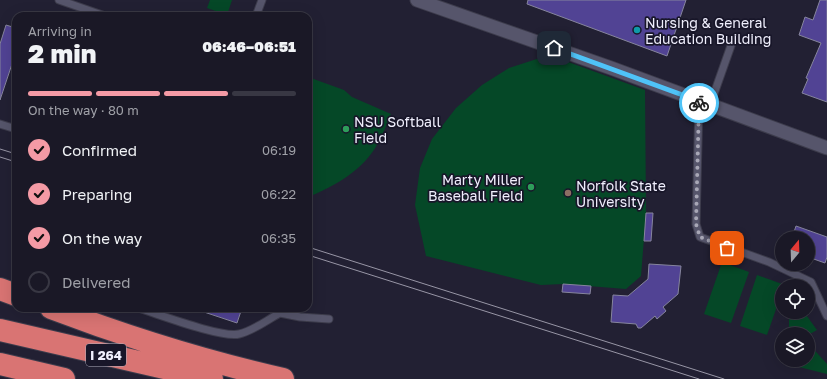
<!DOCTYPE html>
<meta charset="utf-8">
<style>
body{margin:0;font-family:"Golos Text",sans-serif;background:#272532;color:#f1f3f6;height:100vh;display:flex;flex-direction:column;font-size:15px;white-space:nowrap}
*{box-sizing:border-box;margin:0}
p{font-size:13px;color:#9fa0a7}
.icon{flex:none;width:22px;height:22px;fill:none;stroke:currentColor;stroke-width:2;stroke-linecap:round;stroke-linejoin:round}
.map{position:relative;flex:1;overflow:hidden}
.side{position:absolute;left:12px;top:12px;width:300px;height:300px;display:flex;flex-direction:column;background:#1a1826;border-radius:12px;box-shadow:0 4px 16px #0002,0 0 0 1px #383743}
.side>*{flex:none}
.needle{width:26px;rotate:19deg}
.controls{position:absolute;left:775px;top:231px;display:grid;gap:8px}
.controls a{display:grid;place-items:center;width:40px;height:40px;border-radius:50%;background:#1a1826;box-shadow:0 4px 16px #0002,0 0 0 1px #383743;font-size:20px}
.pin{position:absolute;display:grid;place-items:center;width:34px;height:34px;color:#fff;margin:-17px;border-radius:8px;box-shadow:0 2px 6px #0006}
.courier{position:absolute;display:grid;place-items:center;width:40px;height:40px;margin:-20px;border:3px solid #4fc3f7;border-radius:50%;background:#fff;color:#222;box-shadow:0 1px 5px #0007}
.headline em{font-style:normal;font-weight:800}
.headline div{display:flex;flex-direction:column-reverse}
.headline{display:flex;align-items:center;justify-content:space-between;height:68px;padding:0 16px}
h1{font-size:26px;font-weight:800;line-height:30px}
.bar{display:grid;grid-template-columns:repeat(4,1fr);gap:6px 4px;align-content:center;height:48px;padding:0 16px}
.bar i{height:5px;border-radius:3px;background:#383743}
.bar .selected{background:#f49aa5}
.bar p{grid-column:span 4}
ol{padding:0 16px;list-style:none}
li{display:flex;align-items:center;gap:12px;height:44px}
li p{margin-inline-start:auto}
li .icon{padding:4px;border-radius:50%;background:#f49aa5;color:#111;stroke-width:4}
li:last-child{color:#9fa0a7}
li i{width:22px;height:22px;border:2px solid #383743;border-radius:50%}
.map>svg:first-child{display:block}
</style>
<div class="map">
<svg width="827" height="379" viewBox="0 0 827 379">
<rect width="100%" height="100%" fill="#222033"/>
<path fill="#054827" d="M210 0H232L227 15 207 8Z
M549 55 645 90 646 213 641 276 626 289 563 284 541 285 426 256 415 205 420 168 432 139 456 108 482 85 509 68Z
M308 77 344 90 352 97 391 114C387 124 383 134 378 143 364 170 335 186 308 197Z
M722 262 749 272 731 323 704 314Z
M757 275 785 285 782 286V292L767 335 740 326Z
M789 312H804L817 330 808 335 789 334Z
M808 343 827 364V374L791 365 793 360H808Z"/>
<path fill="#514394" stroke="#86859d" d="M528 0H686L667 56 527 4Z
M820 0H827V102L802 93 808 79 806 78 821 43 799 35 805 17 813 20Z
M6 25 16 28V52L0 100V44Z
M646 213H653L651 241H644Z
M796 226 827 237V257L825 263 808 257V238H792Z
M649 264 681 266 678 294 663 307 666 311 657 319 655 316 641 328H638L636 324 611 322 613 295 628 296 648 279Z
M563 284 591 286 590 294 562 292Z
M192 308H242L237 323Z"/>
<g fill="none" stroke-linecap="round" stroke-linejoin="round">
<defs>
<path id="service" d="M59 0 105 16
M256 16 262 0
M699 101 696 224 700 237 769 262 811 282 827 316
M710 105 733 40
M0 124 16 129
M138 308C158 314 221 338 239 334 253 331 267 320 280 313L300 317 329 319"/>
<path id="minor" d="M417 0 611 68 827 148"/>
<path id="motorway" d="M0 289 16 295
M51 308C127 337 204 361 283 379
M0 330 212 379
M0 364 64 379"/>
</defs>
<use href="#service" stroke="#3d3c4c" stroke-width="9"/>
<use href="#minor" stroke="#3d3c4c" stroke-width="15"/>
<use href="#motorway" stroke="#3d3c4c" stroke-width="24"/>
<use href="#service" stroke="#56556b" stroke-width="7"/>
<use href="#minor" stroke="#56556b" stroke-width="13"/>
<use href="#motorway" stroke="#d97473" stroke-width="22"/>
<path stroke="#9896a6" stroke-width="1" d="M0 149 16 154
M0 157 16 162
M308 247 724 379
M308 255 699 379"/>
</g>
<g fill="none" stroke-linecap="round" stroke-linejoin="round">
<path stroke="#a8a7b6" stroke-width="4" stroke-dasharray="0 7.2" d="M699 103 696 224 700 237 727 248"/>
<path stroke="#4fc3f7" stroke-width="5" d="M554 48 699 101V103"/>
</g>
<circle fill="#0f9aa8" stroke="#181629" stroke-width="1.5" cx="637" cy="30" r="4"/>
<g fill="#2e9e5b" stroke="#181629" stroke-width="1.5">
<circle cx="346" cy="129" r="4"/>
<circle cx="531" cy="187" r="4"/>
</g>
<circle fill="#8d6e63" stroke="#181629" stroke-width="1.5" cx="568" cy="193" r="4"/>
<g text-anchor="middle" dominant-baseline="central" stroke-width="3.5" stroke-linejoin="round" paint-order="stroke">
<rect fill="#181629" stroke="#afaebd" stroke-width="1" x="86" y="344" width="40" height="22" rx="3"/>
<g font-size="13" font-weight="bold" fill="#f0effd">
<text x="106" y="355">I 264</text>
</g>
<g font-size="14" fill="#f0effd" stroke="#181629" text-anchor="start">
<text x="645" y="22">Nursing &amp; General<tspan x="645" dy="16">Education Building</tspan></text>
<text x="354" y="121">NSU Softball<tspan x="354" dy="16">Field</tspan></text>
<text x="523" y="179" text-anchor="end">Marty Miller<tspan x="523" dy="16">Baseball Field</tspan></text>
<text x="576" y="185">Norfolk State<tspan x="576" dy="16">University</tspan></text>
</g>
</g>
</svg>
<div class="controls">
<a><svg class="needle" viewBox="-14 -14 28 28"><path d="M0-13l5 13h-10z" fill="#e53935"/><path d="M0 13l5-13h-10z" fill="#9fa0a7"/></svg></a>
<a><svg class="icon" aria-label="locate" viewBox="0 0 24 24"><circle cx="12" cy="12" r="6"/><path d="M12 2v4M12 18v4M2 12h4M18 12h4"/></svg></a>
<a><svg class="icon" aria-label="layers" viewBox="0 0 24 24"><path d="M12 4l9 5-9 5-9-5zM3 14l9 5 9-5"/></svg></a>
</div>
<div class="pin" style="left:727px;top:248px;background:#ea580c"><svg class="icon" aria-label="bag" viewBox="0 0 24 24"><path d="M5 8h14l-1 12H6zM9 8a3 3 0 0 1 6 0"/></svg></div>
<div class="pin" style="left:554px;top:48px;background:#1f2937"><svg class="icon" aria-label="home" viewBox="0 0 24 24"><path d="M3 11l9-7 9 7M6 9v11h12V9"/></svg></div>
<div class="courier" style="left:699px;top:103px"><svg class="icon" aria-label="bike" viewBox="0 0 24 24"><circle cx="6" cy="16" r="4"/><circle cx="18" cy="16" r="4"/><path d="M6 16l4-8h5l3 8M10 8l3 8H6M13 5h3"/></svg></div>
<section class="side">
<div class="headline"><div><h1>2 min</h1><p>Arriving in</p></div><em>06:46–06:51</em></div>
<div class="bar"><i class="selected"></i><i class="selected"></i><i class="selected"></i><i></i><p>On the way · 80 m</p></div>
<ol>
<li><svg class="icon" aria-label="check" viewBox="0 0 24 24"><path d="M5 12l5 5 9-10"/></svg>Confirmed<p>06:19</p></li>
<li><svg class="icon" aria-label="check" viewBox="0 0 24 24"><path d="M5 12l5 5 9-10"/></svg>Preparing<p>06:22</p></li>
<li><svg class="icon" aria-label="check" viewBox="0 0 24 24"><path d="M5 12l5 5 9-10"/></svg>On the way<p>06:35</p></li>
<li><i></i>Delivered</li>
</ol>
</section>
</div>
